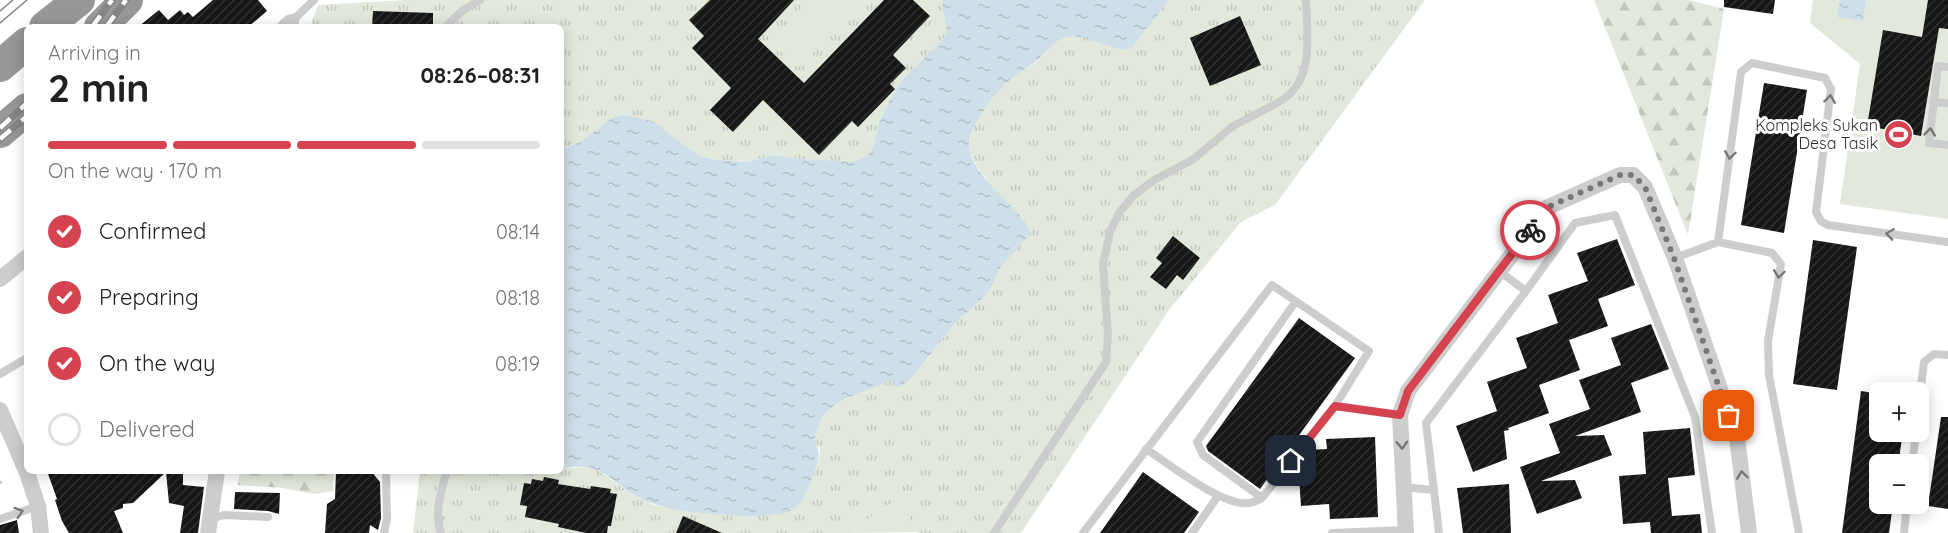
<!DOCTYPE html>
<meta charset="utf-8">
<style>
body{margin:0;font-family:Quicksand,sans-serif;background:#f6f6f6;color:#202124;height:100vh;display:flex;flex-direction:column;font-size:22px;white-space:nowrap}
*{box-sizing:border-box;margin:0}
p{font-size:20px;color:#757577}
.icon{flex:none;width:33px;height:33px;fill:none;stroke:currentColor;stroke-width:2;stroke-linecap:round;stroke-linejoin:round}
.map{position:relative;flex:1;overflow:hidden}
.panel{position:absolute;left:24px;top:24px;width:540px;height:450px;display:flex;flex-direction:column;background:#fff;border-radius:9px;box-shadow:0 3px 15px #0003}
.panel>*{flex:none}
.controls{position:absolute;left:1869px;top:382px;display:grid;gap:12px}
.controls a{display:grid;place-items:center;width:60px;height:60px;border-radius:9px;background:#fff;box-shadow:0 3px 15px #0003;font-size:30px}
.pin{position:absolute;display:grid;place-items:center;width:51px;height:51px;color:#fff;margin:-26px;border-radius:12px;box-shadow:0 3px 9px #0006}
.courier{position:absolute;display:grid;place-items:center;width:60px;height:60px;margin:-30px;border:4px solid #d54350;border-radius:50%;background:#fff;color:#222;box-shadow:0 2px 8px #0007}
.summary em{font-style:normal;font-weight:800}
.summary div{display:flex;flex-direction:column-reverse}
.summary{display:flex;align-items:center;justify-content:space-between;height:102px;padding:0 24px}
h1{font-size:39px;font-weight:800;line-height:45px}
.bar{display:grid;grid-template-columns:repeat(4,1fr);gap:9px 6px;align-content:center;height:72px;padding:0 24px}
.bar i{height:8px;border-radius:4px;background:#e0e0e0}
.bar .current{background:#d54350}
.bar p{grid-column:span 4}
ol{padding:0 24px;list-style:none}
li{display:flex;align-items:center;gap:18px;height:66px}
li p{margin-inline-start:auto}
li .icon{padding:6px;border-radius:50%;background:#d54350;color:#fff;stroke-width:4}
li:last-child{color:#757577}
li i{width:33px;height:33px;border:3px solid #e0e0e0;border-radius:50%}
.map>svg:first-child{display:block}
</style>
<div class="map">
<svg width="1948" height="533" viewBox="0 0 1948 533">
<defs>
<pattern id="grass-tufts" width="24" height="20" patternUnits="userSpaceOnUse" patternTransform="scale(1.5)"><rect width="24" height="20" fill="#e3e8dc"/><path d="M3 7l-1-3M5 7V3M7 7l1-3M15 17l-1-3M17 17v-4M19 17l1-3" fill="none" stroke="#c3c7bd"/></pattern>
<pattern id="forest-firs" width="22" height="20" patternUnits="userSpaceOnUse" patternTransform="scale(1.5)"><rect width="22" height="20" fill="#e3e8dc"/><path d="M5 1l3.5 6h-7zM16 11l3.5 6h-7z" fill="#c3c7bd"/></pattern>
<pattern id="water-ripples" width="26" height="14" patternUnits="userSpaceOnUse" patternTransform="scale(1.5)"><rect width="26" height="14" fill="#cddfe9"/><path d="M2 4q2-2 4 0t4 0M15 11q2-2 4 0t4 0" fill="none" stroke="#b0c0c8"/></pattern>
<pattern id="building-hatch" width="6" height="6" patternUnits="userSpaceOnUse" patternTransform="scale(1.5)"><rect width="6" height="6" fill="#171717"/><path d="M-1 1l2-2M0 6l6-6M5 7l2-2" fill="none" stroke="#303030"/></pattern>
</defs>
<rect width="100%" height="100%" fill="#fff"/>
<path fill="url(#grass-tufts)" d="M405 0H942L948 32 944 38 899 83 879 121 873 148 867 156 854 163 801 159 772 155 746 162 711 159 701 156 683 144 612 118 580 142 561 150V27H310L318 5Z
M1169 0H1425L1275 205 1241 222 1169 310 1021 533H918L896 500 848 533H413L420 471H561V469L584 467 596 469 632 494 654 505 698 512 808 489 818 464 820 450 815 440C817 434 818 427 820 422 834 395 867 394 890 380L894 382 910 380 956 322 984 297 991 288 1000 268 1008 258 1024 219C1008 203 967 165 969 142 970 131 979 118 985 109 993 98 1000 86 1011 77 1018 72 1027 69 1035 63 1045 55 1054 36 1070 36 1092 36 1111 51 1132 48Z"/>
<path fill="url(#forest-firs)" d="M1594 0H1689L1724 9 1688 235Z
M240 471H334L333 491 314 494 283 488 238 485Z"/>
<path fill="#e3e8dc" d="M809 0 862 1 798 68 770 41Z
M1813 0H1948V219L1840 204 1860 64 1810 23Z
M897 499 919 532 848 533Z"/>
<path fill="url(#water-ripples)" d="M942 0H1169L1132 48C1117 55 1084 32 1067 37 1053 40 1046 54 1035 62 1032 65 1027 67 1024 70 1005 81 995 94 983 112 978 120 968 134 969 145 971 173 1006 197 1022 218 1026 222 1028 228 1030 234L1000 268 991 288 984 297 956 322 910 380 898 387 890 380C867 394 834 395 820 422 818 427 817 434 815 440 823 457 816 468 810 484 805 496 801 506 788 512 766 521 675 513 652 503 645 501 637 497 631 493 616 484 603 468 584 467 576 466 568 468 561 469V150L580 142 612 118 624 115 652 121 683 144 701 156 711 159 746 162 772 155 801 159 854 162 867 156 873 148 879 121 899 83 944 38 947 32Z
M1840 0H1866L1863 21 1837 17Z"/>
<path fill="url(#building-hatch)" d="M213 0H258L267 11 248 27H138L159 10 168 20 180 10 184 15 188 12 193 17Z
M710 0H794L758 39 804 83 884 0H913L930 16 893 55 906 68 890 84 895 89 858 127 852 121 819 155 763 100 733 132 710 110 731 88 692 48 704 36 689 20Z
M1724 0H1775L1773 14 1724 7Z
M1928 0H1948V29L1939 28 1921 136 1867 126 1883 30 1922 37Z
M373 11 433 13V27H372Z
M1240 16 1261 65 1210 86 1190 38Z
M1764 83 1807 90 1784 233 1741 225Z
M1173 236 1200 258 1183 280 1177 275 1166 289 1150 277 1162 263 1156 258Z
M1617 239 1635 285 1598 299 1608 326 1569 340 1580 370 1539 385 1549 413 1508 428 1509 430 1504 431 1507 459 1473 472 1456 426 1497 411 1487 382 1527 368 1516 338 1558 323 1548 295 1588 281 1577 253Z
M1813 240 1857 247 1837 390 1793 384Z
M1299 318 1355 358 1260 489 1208 451 1206 446Z
M1651 324 1669 369 1631 383 1641 412 1575 436 1604 435 1612 455 1541 481 1575 480 1582 498 1537 514 1520 467 1560 453 1549 424 1590 409 1579 380 1621 365 1611 338Z
M1861 391 1880 394V432H1903L1898 465H1880V504H1893L1889 533H1842Z
M1941 417H1948V509L1928 506Z
M1690 428 1695 475 1668 478 1672 516 1700 514 1702 533H1651L1650 522 1623 524 1619 476 1646 474 1643 432Z
M1375 437 1378 517 1330 519 1329 504 1301 506 1298 462 1308 450 1327 449 1326 439Z
M47 471H183V485L204 487 198 533H180L184 506 169 503 166 472 133 503 123 504V508L114 511 123 533H69L62 521 55 500 57 499Z
M336 471H371L380 482 381 518 378 530 370 525 369 533H325L327 504 335 499Z
M1143 472 1199 512 1184 533H1100Z
M544 477 559 480 558 484 590 489 591 486 611 489 610 493 617 494 611 526H608L607 533H586L558 527 559 524 525 517 527 506 520 505 524 483 531 484 532 479 543 481Z
M1509 484 1511 533H1463L1457 488Z
M235 492 280 493 279 514 268 511 234 509Z
M683 516 722 533H676Z
M17 520 19 533H0V525Z"/>
<g fill="none" stroke-linecap="round" stroke-linejoin="round">
<path stroke="#c7c7c7" stroke-width="3" stroke-dasharray="3 3" stroke-linecap="butt" d="M0 481 1 484"/>
<path stroke="#cdcdcd" stroke-width="8" d="M291 22 314 0
M445 27 462 11 480 0
M1948 67 1938 66 1929 143 1948 145
M1933 102 1948 103
M1718 242 1741 72 1752 63 1825 78 1831 89 1816 212 1821 221 1828 225 1948 242
M1675 258 1718 242 1772 253 1781 264 1768 341 1769 375 1799 533
M1499 271 1526 291
M0 374 27 358
M1335 406 1400 415
M1918 410 1924 362 1934 354 1948 355
M1912 465 1916 432
M1403 487 1434 490
M1262 498 1203 455 1197 442 1296 301
M0 519 38 506
M211 519 224 515 268 517
M384 533 387 519 386 471
M441 533C434 513 441 491 447 471
M994 533 1106 362 1108 335 1103 264 1110 232 1119 213 1133 196 1154 180 1192 160 1233 126 1279 102C1316 80 1307 36 1306 0
M1083 533 1272 285 1369 351 1335 406 1262 498C1258 500 1253 503 1248 503 1222 506 1169 464 1146 449
M1192 533 1218 496
M1332 533 1405 530
M1439 533 1426 423 1526 291 1575 223 1615 215 1695 417 1712 533
M1904 533 1907 504"/>
<path stroke="#cdcdcd" stroke-width="16" d="M285 27 291 22
M0 279 27 257
M0 410 27 473 38 506 41 533
M208 533 217 471
M1406 533 1400 415 1408 391 1548 207 1620 175H1633L1645 187 1675 258 1737 438 1749 533"/>
<path stroke="#979797" stroke-width="32" d="M45 27 79 0
M100 27 127 0
M0 66 27 43
M0 132 27 109"/>
<path stroke="#858585" stroke-width="1.5" d="M0 11 13 0
M0 23 27 0"/>
<defs>
<path id="rail" d="M92 27 112 0
M106 27 126 0
M0 128 27 103
M0 139 27 116"/>
</defs>
<use href="#rail" stroke="#858585" stroke-width="7"/>
<use href="#rail" stroke="#fff" stroke-width="4.5" stroke-dasharray="14" stroke-linecap="butt"/>
</g>
<defs><path id="oneway-chevron" d="M-2-3.5L2.5 0L-2 3.5" fill="none" stroke-width="1.6" stroke-linecap="round" stroke-linejoin="round" transform="scale(1.5)"/></defs>
<g stroke="#777">
<use href="#oneway-chevron" transform="translate(1830 99) rotate(-83)"/>
<use href="#oneway-chevron" transform="translate(1930 132) rotate(-84)"/>
<use href="#oneway-chevron" transform="translate(1730 155) rotate(98)"/>
<use href="#oneway-chevron" transform="translate(1890 234) rotate(-172)"/>
<use href="#oneway-chevron" transform="translate(1779 274) rotate(98)"/>
<use href="#oneway-chevron" transform="translate(1402 445) rotate(88)"/>
<use href="#oneway-chevron" transform="translate(1742 475) rotate(-97)"/>
<use href="#oneway-chevron" transform="translate(19 512) rotate(-18)"/>
</g>
<g fill="none" stroke-linecap="round" stroke-linejoin="round">
<path stroke="#787878" stroke-width="6" stroke-dasharray="0 10.8" d="M1530 230 1548 207 1620 175H1633L1645 187 1674 258 1729 416"/>
<path stroke="#d54350" stroke-width="8" d="M1291 461 1335 406 1400 415 1408 391 1530 230"/>
</g>
<defs>
<symbol id="stadium-disc" viewBox="-11 -11 22 22"><circle r="9.5" fill="#d54350" stroke="#fff"/><path d="M0-5a6.5 5 0 1 0 0 10a6.5 5 0 1 0 0-10ZM-3.5-1.8h7v3.6h-7Z" fill="#fff"/></symbol>
</defs>
<g fill-rule="evenodd">
<use href="#stadium-disc" x="1882" y="118" width="33" height="33"/>
</g>
<g text-anchor="middle" dominant-baseline="central" stroke-width="6" stroke-linejoin="round" paint-order="stroke">
<g font-size="16" fill="#303030" stroke="#fff" text-anchor="end">
<text x="1878" y="125">Kompleks Sukan<tspan x="1878" dy="18">Desa Tasik</tspan></text>
</g>
</g>
</svg>
<div class="controls">
<a>+</a>
<a>−</a>
</div>
<div class="pin" style="left:1729px;top:416px;background:#ea580c"><svg class="icon" aria-label="bag" viewBox="0 0 24 24"><path d="M5 8h14l-1 12H6zM9 8a3 3 0 0 1 6 0"/></svg></div>
<div class="pin" style="left:1291px;top:461px;background:#1f2937"><svg class="icon" aria-label="home" viewBox="0 0 24 24"><path d="M3 11l9-7 9 7M6 9v11h12V9"/></svg></div>
<div class="courier" style="left:1530px;top:230px"><svg class="icon" aria-label="bike" viewBox="0 0 24 24"><circle cx="6" cy="16" r="4"/><circle cx="18" cy="16" r="4"/><path d="M6 16l4-8h5l3 8M10 8l3 8H6M13 5h3"/></svg></div>
<section class="panel">
<div class="summary"><div><h1>2 min</h1><p>Arriving in</p></div><em>08:26–08:31</em></div>
<div class="bar"><i class="current"></i><i class="current"></i><i class="current"></i><i></i><p>On the way · 170 m</p></div>
<ol>
<li><svg class="icon" aria-label="check" viewBox="0 0 24 24"><path d="M5 12l5 5 9-10"/></svg>Confirmed<p>08:14</p></li>
<li><svg class="icon" aria-label="check" viewBox="0 0 24 24"><path d="M5 12l5 5 9-10"/></svg>Preparing<p>08:18</p></li>
<li><svg class="icon" aria-label="check" viewBox="0 0 24 24"><path d="M5 12l5 5 9-10"/></svg>On the way<p>08:19</p></li>
<li><i></i>Delivered</li>
</ol>
</section>
</div>
